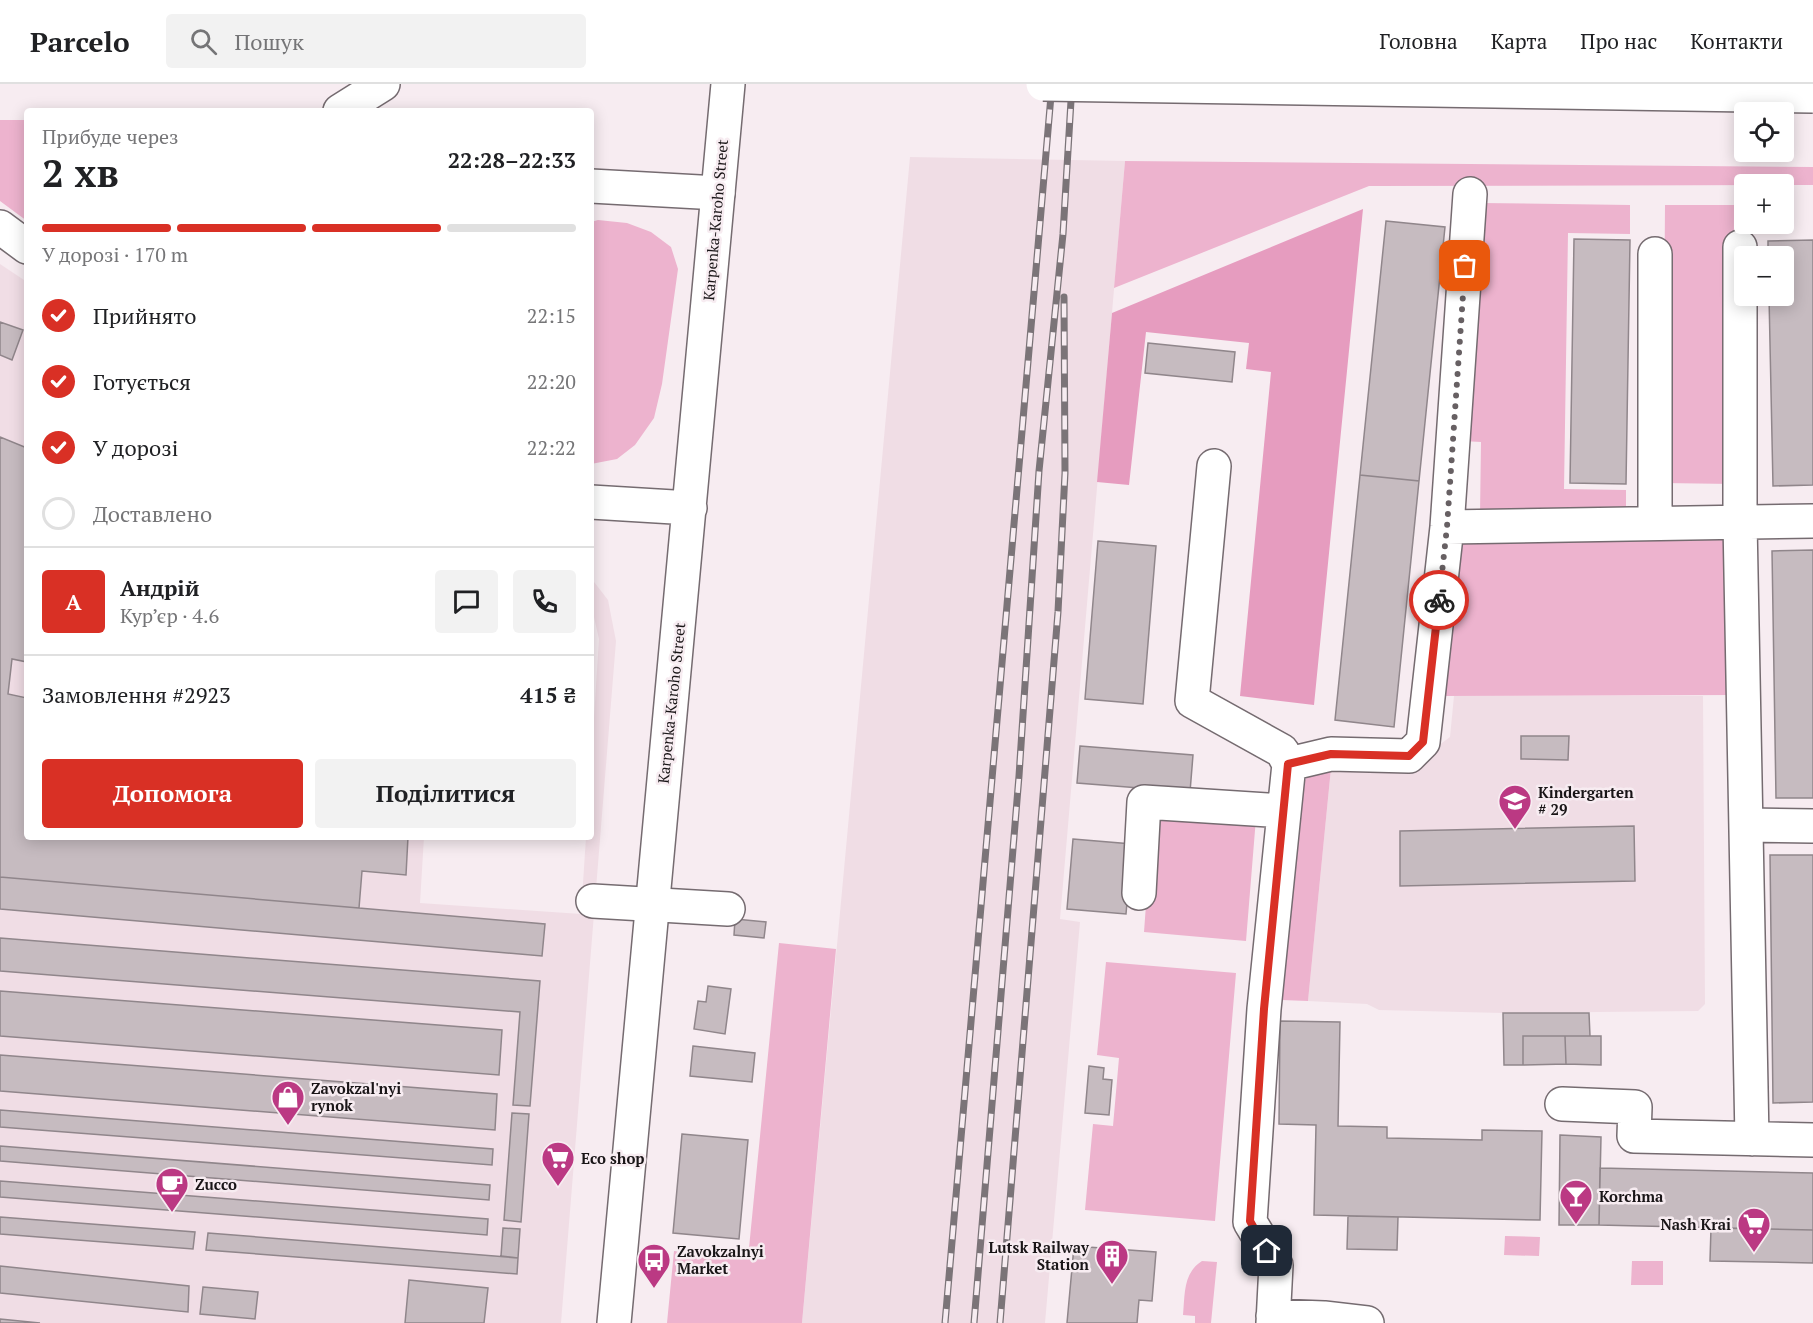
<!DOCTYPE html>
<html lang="uk">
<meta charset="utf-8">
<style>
body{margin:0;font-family:"PT Serif",serif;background:#f2f2f2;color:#202124;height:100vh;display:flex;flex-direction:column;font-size:22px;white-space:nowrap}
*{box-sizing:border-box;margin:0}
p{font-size:20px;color:#757577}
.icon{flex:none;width:33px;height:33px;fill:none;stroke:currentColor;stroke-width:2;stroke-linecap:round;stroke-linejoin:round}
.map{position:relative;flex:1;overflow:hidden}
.side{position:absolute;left:24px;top:24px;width:570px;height:732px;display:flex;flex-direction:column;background:#fff;border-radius:6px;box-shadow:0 3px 15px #0003}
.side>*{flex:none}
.fabs{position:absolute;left:1734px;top:18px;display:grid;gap:12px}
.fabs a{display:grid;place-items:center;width:60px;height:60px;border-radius:6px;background:#fff;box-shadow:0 3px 15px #0003;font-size:30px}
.pin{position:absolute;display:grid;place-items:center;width:51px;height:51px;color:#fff;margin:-26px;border-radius:12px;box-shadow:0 3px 9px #0006}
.courier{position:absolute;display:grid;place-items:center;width:60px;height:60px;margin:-30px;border:4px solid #d93025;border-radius:50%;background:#fff;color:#222;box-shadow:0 2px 8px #0007}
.head em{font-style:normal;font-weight:800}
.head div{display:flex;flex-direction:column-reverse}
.head{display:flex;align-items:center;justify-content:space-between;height:102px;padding:0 18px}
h1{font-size:39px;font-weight:800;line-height:45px}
.bar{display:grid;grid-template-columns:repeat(4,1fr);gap:9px 6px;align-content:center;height:72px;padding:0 18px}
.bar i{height:8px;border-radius:4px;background:#e0e0e0}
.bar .active{background:#d93025}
.bar p{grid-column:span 4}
.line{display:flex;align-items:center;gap:15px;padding:0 18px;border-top:2px solid #e0e0e0}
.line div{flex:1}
.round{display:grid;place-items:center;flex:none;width:63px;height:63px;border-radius:6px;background:#f2f2f2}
ol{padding:0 18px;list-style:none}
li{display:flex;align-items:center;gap:18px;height:66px}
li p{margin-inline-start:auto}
li .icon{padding:6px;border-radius:50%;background:#d93025;color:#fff;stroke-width:4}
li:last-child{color:#757577}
li i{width:33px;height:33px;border:3px solid #e0e0e0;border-radius:50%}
.primary-button{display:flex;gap:12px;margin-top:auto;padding:12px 18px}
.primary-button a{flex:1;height:69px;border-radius:6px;background:#d93025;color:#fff;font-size:24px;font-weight:800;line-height:69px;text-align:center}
.primary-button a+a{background:#f2f2f2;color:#202124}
header{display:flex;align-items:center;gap:36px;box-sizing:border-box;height:84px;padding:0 30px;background:#fff;border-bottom:2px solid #e0e0e0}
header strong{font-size:28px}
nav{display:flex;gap:33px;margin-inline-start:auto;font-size:21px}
.search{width:420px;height:54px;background:#f2f2f2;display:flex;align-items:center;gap:15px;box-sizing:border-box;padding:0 21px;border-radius:6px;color:#757577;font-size:22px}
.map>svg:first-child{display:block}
</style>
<header>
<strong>Parcelo</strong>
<div class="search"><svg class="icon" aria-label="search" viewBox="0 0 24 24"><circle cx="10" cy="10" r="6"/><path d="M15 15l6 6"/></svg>Пошук</div>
<nav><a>Головна</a><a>Карта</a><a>Про нас</a><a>Контакти</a></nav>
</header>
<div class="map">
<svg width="1813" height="1239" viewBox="0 0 1813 1239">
<rect width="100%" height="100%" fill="#f7ecf1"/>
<path fill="#f0dde5" d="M910 73 1125 77 1060 835 1080 838 1045 1239H802Z
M0 180 27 198V753H424L420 819 581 830 586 753H591V680L599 555 591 520V494L608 516 616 557 561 1239H0Z
M1454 612H1703L1705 920 1698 927 1503 929 1379 926 1367 920 1308 917 1331 684 1419 676 1450 653Z"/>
<path fill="#edb3ce" d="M0 36H27V137L0 117Z
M1125 77 1813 83V101L1369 102 1114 204Z
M1480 119 1630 121V150L1568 149 1564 405 1626 406V434L1480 431 1481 358 1462 357Z
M1665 121H1734L1733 400 1663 399Z
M598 136 627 139 651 148 671 163 678 185 662 300 654 334 635 361 617 375 591 380V138Z
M1730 446 1732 611 1437 612 1453 451Z
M1331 684 1308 917 1282 916 1303 699 1311 688Z
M1153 725 1256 734 1246 857 1144 848Z
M779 859 836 865 802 1239H667L674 1167 748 1174Z
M1106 878 1236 889 1215 1137 1085 1126 1093 1040 1113 1042 1119 974 1097 971Z
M1505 1152 1540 1153 1539 1172 1504 1171Z
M1202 1177 1217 1178 1211 1239H1195V1232L1183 1231C1185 1210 1183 1189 1202 1177Z
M1632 1177H1663V1201H1631Z"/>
<path fill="#e69cbf" d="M1363 125 1314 621 1240 612 1271 288 1246 285 1249 259 1146 248 1129 401 1097 398 1112 229Z"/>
<path fill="#c6bbc0" stroke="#90868b" stroke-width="1.5" d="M1386 137 1445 143 1419 397 1360 391Z
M1574 155 1630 156 1626 400 1570 399Z
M1813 156V401L1773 402 1769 212H1784V172H1768V157Z
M0 238 23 246 12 276 0 271Z
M1148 259 1235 268 1232 298 1145 289Z
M0 353 27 364V578L12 575 8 610 27 614V753H408L406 791 362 787 359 824 0 793Z
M1360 391 1419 397 1394 643 1335 636Z
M1098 457 1156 462 1143 620 1085 615Z
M1813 466V714H1776L1772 467Z
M1521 652H1569L1568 676 1521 675Z
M1080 662 1193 671 1190 708 1077 699Z
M1634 742 1635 797 1400 802V747Z
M1073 755 1132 760 1126 830 1067 825Z
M1770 771H1813V1018L1773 1019Z
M0 793 545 840 542 872 0 825Z
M735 835 766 838 764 854 734 851Z
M0 854 540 897 530 1022 513 1021 520 928 0 887Z
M708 902 731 905 725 950 694 945 698 917 706 918Z
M0 907 502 946 499 991 0 952Z
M1503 929H1589L1590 952H1523V981H1504Z
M1280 937 1340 938 1338 1042 1387 1043V1054L1482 1056V1046L1542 1047 1540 1136 1314 1131 1316 1041 1279 1040Z
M1523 952H1565L1566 980 1523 981Z
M1565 952H1601V981L1566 980Z
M693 962 755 969 752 998 690 992Z
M0 971 497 1010 495 1046 0 1007Z
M1089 982 1104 984 1103 995 1112 996 1109 1031 1085 1029Z
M0 1026 493 1065 492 1081 0 1043Z
M512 1029 529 1030 521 1138 504 1136Z
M682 1050 748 1056 739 1155 673 1149Z
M1560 1051 1601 1053 1599 1141H1559Z
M0 1062 490 1101 489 1116 0 1077Z
M1600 1084 1813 1089V1146L1599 1141Z
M0 1097 488 1135 487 1151 0 1113Z
M1348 1132 1398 1133 1397 1166 1347 1165Z
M0 1133 195 1148 193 1165 0 1150Z
M503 1144 520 1145 518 1174 501 1172Z
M1711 1144 1813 1146V1179L1710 1177Z
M208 1149 518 1174 517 1190 206 1166Z
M1074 1162 1156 1168 1152 1217 1139 1216 1137 1239H1067Z
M0 1182 189 1202 188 1228 0 1209Z
M409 1196 488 1204 484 1239H405Z
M203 1203 258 1208 255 1235 200 1230Z
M0 1235 40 1239H0Z"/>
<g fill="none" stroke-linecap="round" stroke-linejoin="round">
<defs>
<path id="minor" d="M591 102 718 109
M1740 163V438L1752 1055
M1655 170V439
M1214 382 1192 617 1282 667 1289 680
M1447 443 1813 437
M1747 741 1813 742
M1139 809 1144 718 1283 727
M593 817 728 825
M1562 1020 1635 1023 1634 1052 1813 1056
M1273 1232 1324 1234 1367 1239
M1273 1239 1276 1181 1250 1138 1264 925 1289 680 1331 670 1409 672 1423 658 1447 443 1470 110"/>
<path id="major" d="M340 27 383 0
M0 143 27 163
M591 418 690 424
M614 1239 728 0"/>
</defs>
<use href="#minor" stroke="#756b70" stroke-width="36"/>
<use href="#major" stroke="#756b70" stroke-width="36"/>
<use href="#minor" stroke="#fff" stroke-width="33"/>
<use href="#major" stroke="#fff" stroke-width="33"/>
<defs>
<path id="rail" d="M945 1239 1052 0
M974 1239 1019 692 1039 387 1063 150 1072 0
M1000 1239 1058 528 1065 389 1064 213"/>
</defs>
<use href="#rail" stroke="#7b7478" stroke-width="7"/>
<use href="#rail" stroke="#f7ecf1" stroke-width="4.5" stroke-dasharray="14" stroke-linecap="butt"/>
<defs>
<path id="major-bridge" d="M1043 0 1813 12"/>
</defs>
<use href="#major-bridge" stroke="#756b70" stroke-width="36" stroke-linecap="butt"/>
<use href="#major-bridge" stroke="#fff" stroke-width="33"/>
</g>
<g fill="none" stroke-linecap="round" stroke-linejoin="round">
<path stroke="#676063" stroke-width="6" stroke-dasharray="0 10.8" d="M1439 516 1447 443 1465 182"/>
<path stroke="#d93025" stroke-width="8" d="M1267 1167 1250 1137 1264 925 1288 680 1331 670 1409 672 1423 658 1439 516"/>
</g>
<defs>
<symbol id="school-pin" viewBox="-11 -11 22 30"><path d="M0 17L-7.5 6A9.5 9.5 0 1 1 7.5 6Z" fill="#bb3983" stroke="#f7ecf1"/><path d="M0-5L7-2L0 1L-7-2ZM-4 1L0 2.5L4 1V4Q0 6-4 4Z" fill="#fff"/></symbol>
<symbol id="shop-pin" viewBox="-11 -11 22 30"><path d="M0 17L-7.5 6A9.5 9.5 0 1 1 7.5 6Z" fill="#bb3983" stroke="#f7ecf1"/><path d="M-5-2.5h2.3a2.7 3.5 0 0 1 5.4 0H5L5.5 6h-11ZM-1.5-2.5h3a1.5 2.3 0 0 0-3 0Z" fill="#fff"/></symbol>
<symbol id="supermarket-pin" viewBox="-11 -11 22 30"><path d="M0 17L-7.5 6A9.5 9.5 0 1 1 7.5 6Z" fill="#bb3983" stroke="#f7ecf1"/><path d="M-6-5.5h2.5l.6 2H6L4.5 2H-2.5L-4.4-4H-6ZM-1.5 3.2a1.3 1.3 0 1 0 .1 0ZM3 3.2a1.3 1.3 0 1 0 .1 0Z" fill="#fff"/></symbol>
<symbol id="cafe-pin" viewBox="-11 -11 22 30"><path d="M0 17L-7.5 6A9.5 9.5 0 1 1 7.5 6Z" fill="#bb3983" stroke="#f7ecf1"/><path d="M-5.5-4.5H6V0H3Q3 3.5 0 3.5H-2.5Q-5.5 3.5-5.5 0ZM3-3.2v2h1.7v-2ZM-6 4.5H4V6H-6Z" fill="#fff"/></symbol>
<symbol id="bar-pin" viewBox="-11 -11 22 30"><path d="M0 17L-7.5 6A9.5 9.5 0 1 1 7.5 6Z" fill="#bb3983" stroke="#f7ecf1"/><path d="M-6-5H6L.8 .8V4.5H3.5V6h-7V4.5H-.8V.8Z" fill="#fff"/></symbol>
<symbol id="building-pin" viewBox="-11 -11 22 30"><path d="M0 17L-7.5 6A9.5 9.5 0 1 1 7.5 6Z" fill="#bb3983" stroke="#f7ecf1"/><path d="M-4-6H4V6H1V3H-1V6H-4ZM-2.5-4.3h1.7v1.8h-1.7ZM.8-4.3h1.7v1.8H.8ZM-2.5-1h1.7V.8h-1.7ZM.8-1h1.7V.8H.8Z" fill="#fff"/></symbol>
<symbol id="bus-pin" viewBox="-11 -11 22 30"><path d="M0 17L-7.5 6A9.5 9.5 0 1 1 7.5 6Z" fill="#bb3983" stroke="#f7ecf1"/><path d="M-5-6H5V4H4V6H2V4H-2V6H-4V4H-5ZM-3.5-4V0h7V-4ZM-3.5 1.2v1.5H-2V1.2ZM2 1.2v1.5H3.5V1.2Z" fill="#fff"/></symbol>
</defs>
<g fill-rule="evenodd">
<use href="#school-pin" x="1496" y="698" width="38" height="52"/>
<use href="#shop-pin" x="269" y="994" width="38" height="52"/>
<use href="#supermarket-pin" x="539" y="1055" width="38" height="52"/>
<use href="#cafe-pin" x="153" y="1081" width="38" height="52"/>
<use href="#bar-pin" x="1557" y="1093" width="38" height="52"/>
<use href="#supermarket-pin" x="1735" y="1121" width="38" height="52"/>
<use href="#building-pin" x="1093" y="1153" width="38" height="52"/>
<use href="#bus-pin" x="635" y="1157" width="38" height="52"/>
</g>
<g text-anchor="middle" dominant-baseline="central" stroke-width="5" stroke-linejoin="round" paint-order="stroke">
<g font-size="15" fill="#191517" stroke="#f7ecf1">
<text transform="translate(715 136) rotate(-85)">Karpenka-Karoho Street</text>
<text transform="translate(671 619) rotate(-84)">Karpenka-Karoho Street</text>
</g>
<g font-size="15" font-weight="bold" fill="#191517" stroke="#f7ecf1" text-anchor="start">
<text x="1538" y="708">Kindergarten<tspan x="1538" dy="17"># 29</tspan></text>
<text x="311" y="1004">Zavokzal'nyi<tspan x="311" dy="17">rynok</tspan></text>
<text x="581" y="1074">Eco shop</text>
<text x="195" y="1100">Zucco</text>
<text x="1599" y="1112">Korchma</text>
<text x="1731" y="1140" text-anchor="end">Nash Krai</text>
<text x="1089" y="1163" text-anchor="end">Lutsk Railway<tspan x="1089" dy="17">Station</tspan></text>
<text x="677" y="1167">Zavokzalnyi<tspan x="677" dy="17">Market</tspan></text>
</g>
</g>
</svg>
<div class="fabs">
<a><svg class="icon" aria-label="locate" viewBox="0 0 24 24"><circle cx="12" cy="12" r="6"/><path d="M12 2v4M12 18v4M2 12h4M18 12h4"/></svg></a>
<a>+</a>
<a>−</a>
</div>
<div class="pin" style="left:1465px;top:182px;background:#ea580c"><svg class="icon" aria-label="bag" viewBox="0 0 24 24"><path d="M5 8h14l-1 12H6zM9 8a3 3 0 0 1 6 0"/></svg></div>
<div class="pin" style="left:1267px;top:1167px;background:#1f2937"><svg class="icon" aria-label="home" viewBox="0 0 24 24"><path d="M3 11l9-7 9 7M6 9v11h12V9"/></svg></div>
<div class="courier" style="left:1439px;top:516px"><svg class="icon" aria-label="bike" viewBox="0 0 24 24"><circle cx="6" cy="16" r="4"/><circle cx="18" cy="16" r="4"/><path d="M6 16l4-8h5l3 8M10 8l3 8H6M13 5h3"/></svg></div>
<section class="side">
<div class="head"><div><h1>2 хв</h1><p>Прибуде через</p></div><em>22:28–22:33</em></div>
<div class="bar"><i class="active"></i><i class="active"></i><i class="active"></i><i></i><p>У дорозі · 170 m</p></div>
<ol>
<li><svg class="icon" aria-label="check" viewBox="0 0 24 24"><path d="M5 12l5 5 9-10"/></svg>Прийнято<p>22:15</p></li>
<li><svg class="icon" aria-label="check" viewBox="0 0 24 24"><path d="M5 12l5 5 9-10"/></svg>Готується<p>22:20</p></li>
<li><svg class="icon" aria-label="check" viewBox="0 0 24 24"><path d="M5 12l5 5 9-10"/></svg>У дорозі<p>22:22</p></li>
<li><i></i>Доставлено</li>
</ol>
<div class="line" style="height:108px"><b class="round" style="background:#d93025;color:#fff">А</b><div><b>Андрій</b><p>Кур’єр · 4.6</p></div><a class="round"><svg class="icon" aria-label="chat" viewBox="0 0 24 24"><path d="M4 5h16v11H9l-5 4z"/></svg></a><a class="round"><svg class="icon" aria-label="phone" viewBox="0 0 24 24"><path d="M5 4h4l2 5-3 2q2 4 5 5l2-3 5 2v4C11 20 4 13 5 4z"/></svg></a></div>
<div class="line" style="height:78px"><div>Замовлення #2923</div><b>415 ₴</b></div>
<div class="primary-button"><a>Допомога</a><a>Поділитися</a></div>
</section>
</div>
